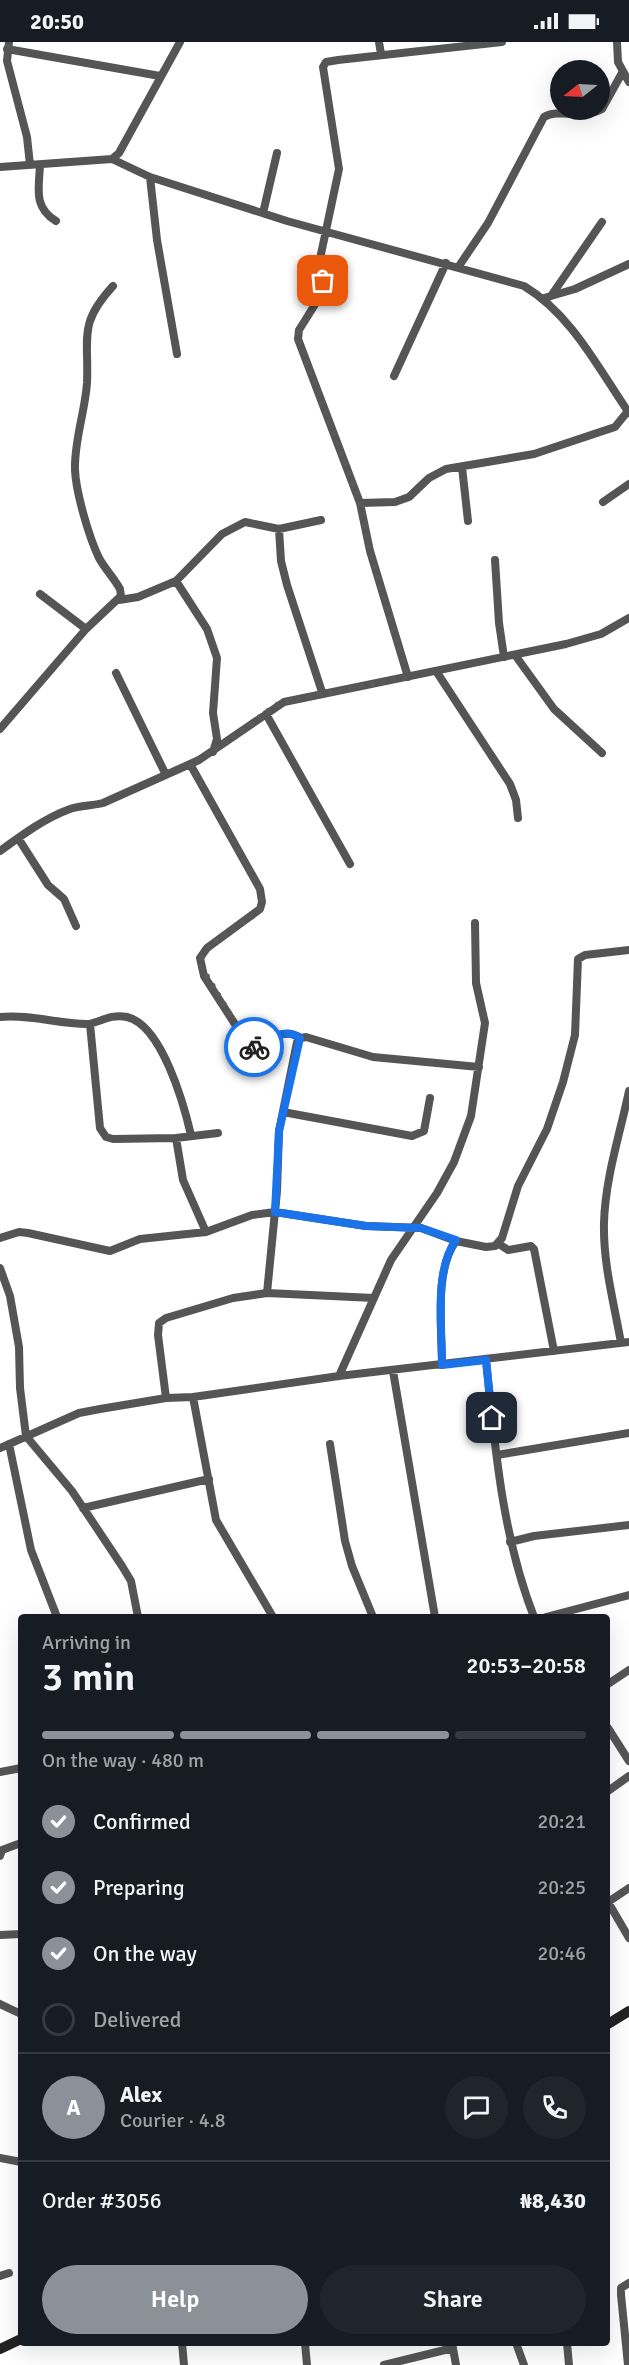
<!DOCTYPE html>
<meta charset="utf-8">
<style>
body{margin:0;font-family:Signika,sans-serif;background:#20242c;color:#f1f3f6;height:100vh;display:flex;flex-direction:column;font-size:22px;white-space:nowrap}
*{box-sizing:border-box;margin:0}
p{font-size:20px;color:#9ea1a6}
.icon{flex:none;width:33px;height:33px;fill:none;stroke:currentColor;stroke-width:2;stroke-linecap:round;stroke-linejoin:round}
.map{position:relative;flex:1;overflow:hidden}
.sheet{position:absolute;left:18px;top:1572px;width:592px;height:732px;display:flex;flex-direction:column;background:#171b24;border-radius:6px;box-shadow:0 6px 24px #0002}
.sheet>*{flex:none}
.needle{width:39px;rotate:252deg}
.fabs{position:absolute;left:550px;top:18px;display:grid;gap:12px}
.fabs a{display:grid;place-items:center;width:60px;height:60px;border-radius:50%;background:#171b24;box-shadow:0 6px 24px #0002;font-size:30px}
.pin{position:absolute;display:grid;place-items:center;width:51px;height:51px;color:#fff;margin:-26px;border-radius:12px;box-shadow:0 3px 9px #0006}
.courier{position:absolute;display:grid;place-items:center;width:60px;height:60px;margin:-30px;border:4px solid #1a73e8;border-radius:50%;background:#fff;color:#222;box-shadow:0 2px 8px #0007}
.summary em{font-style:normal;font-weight:600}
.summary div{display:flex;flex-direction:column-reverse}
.summary{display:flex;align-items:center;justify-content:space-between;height:102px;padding:0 24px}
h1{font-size:39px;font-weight:600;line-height:45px}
.bar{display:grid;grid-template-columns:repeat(4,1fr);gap:9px 6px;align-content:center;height:72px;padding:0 24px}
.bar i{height:8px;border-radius:4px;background:#363941}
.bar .current{background:#8c9099}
.bar p{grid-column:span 4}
.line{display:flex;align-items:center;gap:15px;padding:0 24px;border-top:2px solid #363941}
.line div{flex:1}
.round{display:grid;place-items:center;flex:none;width:63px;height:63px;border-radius:32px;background:#20242c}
ol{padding:0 24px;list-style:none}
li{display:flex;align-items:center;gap:18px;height:66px}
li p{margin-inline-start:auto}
li .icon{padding:6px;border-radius:50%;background:#8c9099;color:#fff;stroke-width:4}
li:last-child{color:#9ea1a6}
li i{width:33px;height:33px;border:3px solid #363941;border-radius:50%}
.button{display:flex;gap:12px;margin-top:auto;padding:12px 24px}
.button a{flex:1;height:69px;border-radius:36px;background:#8c9099;color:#fff;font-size:24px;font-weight:600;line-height:69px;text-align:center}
.button a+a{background:#20242c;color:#f1f3f6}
.status{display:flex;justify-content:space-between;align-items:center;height:42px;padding:0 30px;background:#171b24;direction:ltr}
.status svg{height:16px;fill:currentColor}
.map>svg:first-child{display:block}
</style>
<div class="status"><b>20:50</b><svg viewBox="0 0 49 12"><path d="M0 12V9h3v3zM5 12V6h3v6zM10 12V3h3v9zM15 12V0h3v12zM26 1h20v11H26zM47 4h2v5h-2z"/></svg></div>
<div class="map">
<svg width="629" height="2323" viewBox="0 0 629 2323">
<rect width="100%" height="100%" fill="#fff"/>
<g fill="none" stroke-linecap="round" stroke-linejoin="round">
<path stroke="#555" stroke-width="8" d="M9 0 7 19 27 95 30 123
M379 0 381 12
M617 0 618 20 629 40
M7 7 160 34
M112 117 150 135 287 179 524 244C572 273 598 326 629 371
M40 123C39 146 33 165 56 179
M0 125 112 117 119 111 180 0
M150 135 157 198 177 312
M263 171 277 111
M459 224 488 181 544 75C559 66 582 78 602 67L622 31
M551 254 602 180
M544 256 575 247 629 222
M394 334 446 221
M462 425 468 479
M603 460 629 442
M360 461 395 460 409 455 429 436 446 427 534 412 615 385 628 369
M279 487 281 519 287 543 322 650
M495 518 499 581 504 615
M176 539 207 587 217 616 213 671 217 697 213 710
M40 552 86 587
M119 558 138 555 176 539 222 492 245 480 279 487 321 478
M515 613 554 667 602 711
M436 629 510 742 516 758 518 776
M116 631 165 731
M408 635 370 509 360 461 298 297 299 288 319 256 323 239 321 212 339 127 323 25 326 20 338 18 502 0
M266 672 350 822
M0 687 86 587 121 554 120 547C114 536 105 527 99 516 89 495 76 451 75 428 74 399 85 370 87 341 89 295 78 282 113 244
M190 722 260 847 262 860 260 867 207 906 200 916 204 934 249 1004 253 1006C271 1000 282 984 301 996L306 995 373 1015 479 1025
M18 796 48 843 64 857 76 884
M0 809C22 793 45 776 70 767 80 763 92 764 103 761L199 718 284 660 566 602 601 592 629 576
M0 975C30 972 58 982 87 982 98 982 109 971 127 975 162 983 184 1063 191 1093
M90 982 100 1086 106 1095 113 1097 176 1096 218 1091
M283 1070 412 1094 424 1089 430 1056
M176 1096 183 1138 206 1190
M0 1196 19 1190 28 1191 110 1209 140 1197 206 1190 252 1173 275 1170 366 1184 421 1186 456 1199 486 1205 495 1204 502 1196 518 1144 547 1087 563 1040 575 993 578 917 585 913 629 908
M499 1202 508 1208 531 1204 534 1207 554 1309
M0 1226 10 1254 19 1305 20 1346 26 1394 72 1449 122 1524 131 1539 138 1575
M267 1251 277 1149 279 1089 297 1000 301 996
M621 1301C614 1261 603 1222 604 1181 605 1137 620 1092 629 1049
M486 1318C495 1405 502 1493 534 1575
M442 1323C442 1286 434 1228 456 1199
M393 1329 435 1575
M339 1334 391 1218 437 1151 454 1120 471 1074 485 981 476 941 475 881
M193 1355 216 1478 273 1575
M166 1356 158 1293 159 1281 166 1276 233 1256 267 1251 374 1256
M9 1402 31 1508 57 1575
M330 1402 345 1499 352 1524 373 1575
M0 1406 79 1371 100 1367 166 1356 193 1355 339 1334 629 1300
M497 1413 629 1391
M83 1466 209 1437
M510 1500 534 1494 629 1483
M546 1575 629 1553
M608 1642 629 1628
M608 1686 629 1719
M0 1730 21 1726
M608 1749 629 1734
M0 1814 2 1808 21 1801
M608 1860 629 1896
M608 1860 629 1846
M0 1893 21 1892
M0 1962 21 1972
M0 2116 21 2120
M0 2234 9 2231
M182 2301 184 2323
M305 2301 307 2323
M452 2301 456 2323
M516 2301 524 2323
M567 2301 569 2323
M384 2323 453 2306
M628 2323 621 2253V2246L629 2241"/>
<path stroke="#222" stroke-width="10" d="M608 1982 629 1969
M0 2307 21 2297"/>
</g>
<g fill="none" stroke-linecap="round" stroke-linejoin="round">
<path stroke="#595959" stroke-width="6" stroke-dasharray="0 10.8" d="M254 1005 249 1004 200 923C201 899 245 884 260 867L262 860 260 847 190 722 229 699 275 664 284 660 408 635 370 509 360 461 298 297 299 288 319 256 323 239"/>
<path stroke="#1a73e8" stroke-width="8" d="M254 1005C271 999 282 984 300 996L279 1089 275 1170 366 1184 421 1186 456 1198C434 1228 442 1286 442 1323L486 1318 492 1376"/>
</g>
</svg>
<div class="fabs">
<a><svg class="needle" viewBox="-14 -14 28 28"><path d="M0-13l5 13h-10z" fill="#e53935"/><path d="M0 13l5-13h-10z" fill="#9ea1a6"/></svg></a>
</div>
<div class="pin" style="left:323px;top:239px;background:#ea580c"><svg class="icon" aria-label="bag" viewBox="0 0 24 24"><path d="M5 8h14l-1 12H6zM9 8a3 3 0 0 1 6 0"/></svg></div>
<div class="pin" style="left:492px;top:1376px;background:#1f2937"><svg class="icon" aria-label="home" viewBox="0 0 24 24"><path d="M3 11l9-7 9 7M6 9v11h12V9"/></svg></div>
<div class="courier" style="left:254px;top:1005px"><svg class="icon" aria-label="bike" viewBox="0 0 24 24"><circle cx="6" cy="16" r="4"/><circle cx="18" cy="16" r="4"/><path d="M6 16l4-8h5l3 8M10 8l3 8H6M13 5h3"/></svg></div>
<section class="sheet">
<div class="summary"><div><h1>3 min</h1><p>Arriving in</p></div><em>20:53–20:58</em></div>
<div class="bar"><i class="current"></i><i class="current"></i><i class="current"></i><i></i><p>On the way · 480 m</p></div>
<ol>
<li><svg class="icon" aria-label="check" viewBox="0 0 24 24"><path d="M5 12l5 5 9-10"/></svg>Confirmed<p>20:21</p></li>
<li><svg class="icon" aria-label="check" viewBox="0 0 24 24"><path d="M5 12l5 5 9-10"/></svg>Preparing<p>20:25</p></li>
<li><svg class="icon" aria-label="check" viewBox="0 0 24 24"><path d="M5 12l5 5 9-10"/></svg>On the way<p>20:46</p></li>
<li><i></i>Delivered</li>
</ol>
<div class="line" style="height:108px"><b class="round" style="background:#8c9099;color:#fff">A</b><div><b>Alex</b><p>Courier · 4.8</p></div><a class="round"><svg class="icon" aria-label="chat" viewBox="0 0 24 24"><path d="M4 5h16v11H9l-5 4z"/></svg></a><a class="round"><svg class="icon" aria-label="phone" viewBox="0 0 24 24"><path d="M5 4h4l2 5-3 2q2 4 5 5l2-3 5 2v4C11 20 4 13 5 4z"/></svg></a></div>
<div class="line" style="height:78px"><div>Order #3056</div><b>₦8,430</b></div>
<div class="button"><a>Help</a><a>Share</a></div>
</section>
</div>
